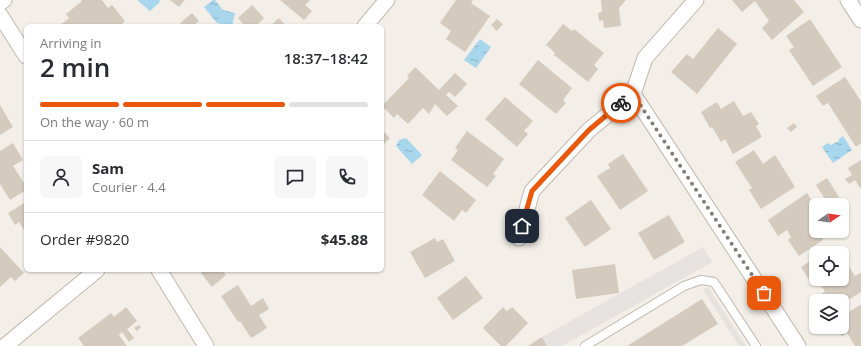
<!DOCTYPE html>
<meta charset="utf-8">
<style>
body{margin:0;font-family:"Open Sans",sans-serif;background:#f7f7f7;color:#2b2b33;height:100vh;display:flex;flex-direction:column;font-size:15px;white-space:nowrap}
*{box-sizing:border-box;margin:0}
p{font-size:13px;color:#7c7c81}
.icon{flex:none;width:22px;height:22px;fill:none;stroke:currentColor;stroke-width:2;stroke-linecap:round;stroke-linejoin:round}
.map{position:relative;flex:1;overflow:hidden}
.sheet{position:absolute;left:24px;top:24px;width:360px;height:248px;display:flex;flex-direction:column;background:#fff;border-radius:6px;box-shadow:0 1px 3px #0004}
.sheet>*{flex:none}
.needle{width:26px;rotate:77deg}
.tools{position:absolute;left:809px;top:198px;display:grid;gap:8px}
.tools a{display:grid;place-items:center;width:40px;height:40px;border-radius:6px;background:#fff;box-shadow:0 1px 3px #0004;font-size:20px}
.pin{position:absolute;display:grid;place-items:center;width:34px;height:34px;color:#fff;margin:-17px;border-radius:8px;box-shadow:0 2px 6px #0006}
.courier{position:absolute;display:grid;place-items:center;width:40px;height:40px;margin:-20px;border:3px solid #ea580c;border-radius:50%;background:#fff;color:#222;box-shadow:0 1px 5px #0007}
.headline em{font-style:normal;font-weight:600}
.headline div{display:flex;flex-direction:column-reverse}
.headline{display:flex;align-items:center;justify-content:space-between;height:68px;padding:0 16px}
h1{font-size:26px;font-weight:600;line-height:30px}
.bar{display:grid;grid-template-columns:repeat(4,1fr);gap:6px 4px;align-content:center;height:48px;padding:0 16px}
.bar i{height:5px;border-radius:3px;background:#e1e1e2}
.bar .active{background:#ea580c}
.bar p{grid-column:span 4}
.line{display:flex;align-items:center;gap:10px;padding:0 16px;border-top:1px solid #e1e1e2}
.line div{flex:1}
.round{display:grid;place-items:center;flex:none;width:42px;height:42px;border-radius:6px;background:#f7f7f7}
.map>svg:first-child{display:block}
</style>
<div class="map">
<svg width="861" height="346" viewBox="0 0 861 346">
<defs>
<pattern id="water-ripples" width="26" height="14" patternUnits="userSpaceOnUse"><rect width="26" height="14" fill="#a8d6ec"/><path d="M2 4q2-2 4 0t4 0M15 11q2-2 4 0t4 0" fill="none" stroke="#8bafc0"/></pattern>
</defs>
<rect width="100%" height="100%" fill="#f3efe8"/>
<path fill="#e5e2e0" d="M703 247 712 262 562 346H547L542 337Z
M708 287 746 346H739L703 290Z"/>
<path fill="url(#water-ripples)" d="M137 0H159L160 2 150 11Z
M213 0H215L223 10 235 13 232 26 217 23 204 7Z
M480 39 491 47 476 68 464 60Z
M843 136 852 150 833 163 822 147 828 143 831 145 839 141V139Z
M406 138 422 155 412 164 396 146 399 140Z"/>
<path fill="#d4cabe" d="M81 0H102L108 8 112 5 125 21 120 26H59L69 18 66 14 82 1Z
M170 0H185L179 7Z
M280 0H310L305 5 312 11 304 20Z
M456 0H473L471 3 490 16 465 52 446 39 451 31 440 23Z
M601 0H626L619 8 621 26 604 28 603 20 599 21 598 13 602 12Z
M732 0H794L804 12 772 40 762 28 769 21 755 1 742 12Z
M252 5 264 18 256 26H245L238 18Z
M192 13 199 21 193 26H183L180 23Z
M279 18 286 26H270Z
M497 19 503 24 497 31 491 25Z
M810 19 842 67 813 86 789 50 794 47 786 36Z
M563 24 572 31 574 29 604 53 594 65 598 69 588 82 554 55 555 53 546 45Z
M718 28 737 44 697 94 671 72 687 54 693 59Z
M538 60 572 88 563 100 566 103 556 114 519 84Z
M415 67 439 90 455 73 467 84 455 97 449 92 446 95 458 106 447 116 435 104 429 114 423 108 408 124 397 114 394 118 382 106 409 78 407 76Z
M845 77 861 101V143L856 147 828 103 823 106 816 96Z
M505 97 533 121 524 131 528 134 517 147 485 119Z
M734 101 743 116 751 112 759 124 756 126 762 137 733 154 725 139 721 142 712 127 710 128 701 112 717 102 721 109Z
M0 105 13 127 0 135Z
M794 123 797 127 791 132 787 128Z
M382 130 390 138 382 146Z
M467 131 504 159 493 174 496 176 487 187 451 160 458 150 455 148Z
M13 143 23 160 13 166 26 186V190L10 200 0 184V151Z
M754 150 763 164 775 155 795 187 761 209 749 190 752 188 735 162Z
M623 154 648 191 620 210 597 176 610 168 608 164Z
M861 160V189L855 180 849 184 845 179 852 175 848 168Z
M440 171 476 200 466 213 462 210 454 221 422 195Z
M827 178 839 197 828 204 816 185Z
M807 193 816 207V215L810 219 816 228V231H827L828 234 822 238 823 240 799 256 788 240 791 237 787 230 778 236 768 220Z
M591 200 611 229 585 247 565 218Z
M26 202V233L19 222 15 225 8 213Z
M669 215 685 242 654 260 638 233Z
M435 238 437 242 443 239 455 261 425 278 410 252Z
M0 247 24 273 15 281 11 277 0 287Z
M842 256 855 276 861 273V292L842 304V301H827L822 293 825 292 817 279H842Z
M816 257V280L811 283 801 267Z
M615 264 619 293 576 299 572 270Z
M205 270H222L226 275 212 287 201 273Z
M466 276 483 298 453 320 437 298Z
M238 285 251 306 263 298 269 309 259 315 267 328 251 338 240 321 238 322 221 296Z
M702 299 718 324 682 346H627Z
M860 305 861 307V346H855L847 333 842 336 836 327H842V316Z
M126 307 137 321 127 329 134 338 129 342 122 332 119 335 127 346H84L78 338 111 313 114 317Z
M503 307 507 311 512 307 528 323 506 346H501L483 328Z
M139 325 141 327 137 331 134 328Z
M542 337 547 346H528Z"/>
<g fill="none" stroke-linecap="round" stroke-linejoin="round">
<defs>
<path id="service" d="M585 346 684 286 701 280 714 282 756 346"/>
<path id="minor" d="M848 0 861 20
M0 3 4 0
M0 15 26 56
M365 26 387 0
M633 94 798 346
M633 94 645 58 696 0
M519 238 532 191 589 130 633 94
M159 270 206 346
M5 346 97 270"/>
</defs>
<use href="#service" stroke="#c1b9ae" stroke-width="10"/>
<use href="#minor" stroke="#c1b9ae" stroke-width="17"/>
<use href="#service" stroke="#fff" stroke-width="8"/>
<use href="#minor" stroke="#fff" stroke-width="15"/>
</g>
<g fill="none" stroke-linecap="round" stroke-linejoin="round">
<path stroke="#837d75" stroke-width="4" stroke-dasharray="0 7.2" d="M621 103 633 94 764 293"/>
<path stroke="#ea580c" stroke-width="5" d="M522 226 532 191 589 130 621 103"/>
</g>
</svg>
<div class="tools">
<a><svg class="needle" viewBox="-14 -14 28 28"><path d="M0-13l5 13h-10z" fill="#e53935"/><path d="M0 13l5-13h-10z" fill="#7c7c81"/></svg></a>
<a><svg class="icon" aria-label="locate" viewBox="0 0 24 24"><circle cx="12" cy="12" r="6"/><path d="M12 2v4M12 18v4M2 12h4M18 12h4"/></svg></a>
<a><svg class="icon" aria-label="layers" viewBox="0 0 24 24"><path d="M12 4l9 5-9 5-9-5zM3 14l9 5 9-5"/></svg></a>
</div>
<div class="pin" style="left:764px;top:293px;background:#ea580c"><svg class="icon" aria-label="bag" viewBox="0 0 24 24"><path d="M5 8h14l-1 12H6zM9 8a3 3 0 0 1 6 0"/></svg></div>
<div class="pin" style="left:522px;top:226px;background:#1f2937"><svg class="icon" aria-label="home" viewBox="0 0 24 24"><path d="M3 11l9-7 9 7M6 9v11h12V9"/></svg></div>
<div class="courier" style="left:621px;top:103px"><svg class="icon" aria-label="bike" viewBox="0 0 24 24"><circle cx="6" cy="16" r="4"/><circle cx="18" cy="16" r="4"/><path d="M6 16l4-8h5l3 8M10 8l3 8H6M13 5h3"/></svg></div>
<section class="sheet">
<div class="headline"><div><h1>2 min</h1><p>Arriving in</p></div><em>18:37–18:42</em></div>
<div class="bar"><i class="active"></i><i class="active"></i><i class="active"></i><i></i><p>On the way · 60 m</p></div>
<div class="line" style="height:72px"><a class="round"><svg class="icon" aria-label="person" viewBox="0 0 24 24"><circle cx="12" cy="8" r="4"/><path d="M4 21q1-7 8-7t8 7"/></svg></a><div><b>Sam</b><p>Courier · 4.4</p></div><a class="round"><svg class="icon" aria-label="chat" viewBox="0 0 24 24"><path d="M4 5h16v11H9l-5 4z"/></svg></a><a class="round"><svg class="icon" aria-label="phone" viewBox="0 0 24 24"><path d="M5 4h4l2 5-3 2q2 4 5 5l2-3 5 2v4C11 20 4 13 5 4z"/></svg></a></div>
<div class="line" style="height:52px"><div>Order #9820</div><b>$45.88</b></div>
</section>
</div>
